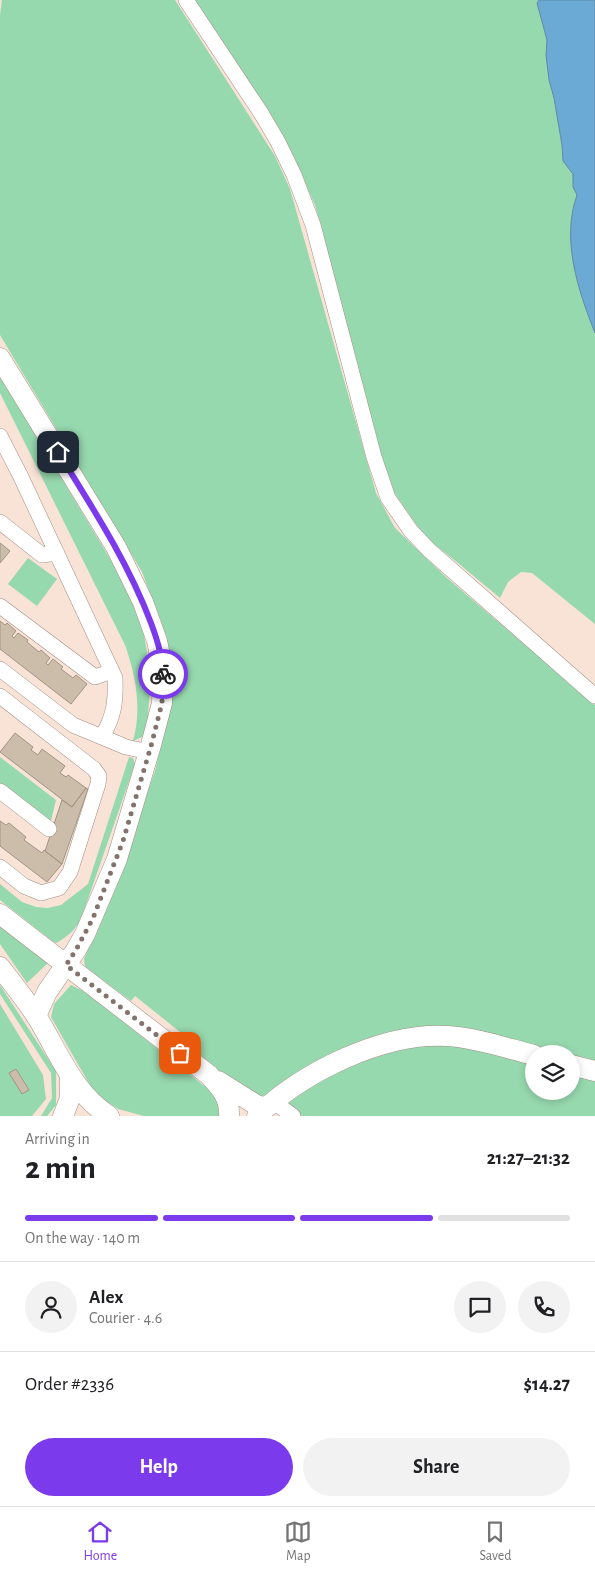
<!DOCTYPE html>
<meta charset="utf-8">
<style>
body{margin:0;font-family:"Alegreya Sans",sans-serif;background:#f2f2f2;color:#202124;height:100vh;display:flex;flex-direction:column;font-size:19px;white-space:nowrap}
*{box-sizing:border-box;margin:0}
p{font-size:16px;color:#757577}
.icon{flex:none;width:28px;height:28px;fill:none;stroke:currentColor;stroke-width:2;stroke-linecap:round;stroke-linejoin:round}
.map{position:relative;height:1116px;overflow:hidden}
.details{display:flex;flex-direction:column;background:#fff;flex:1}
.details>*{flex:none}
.controls{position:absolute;left:525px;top:1045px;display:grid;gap:10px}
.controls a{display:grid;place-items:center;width:55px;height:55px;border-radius:50%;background:#fff;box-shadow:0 2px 8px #0003;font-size:25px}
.pin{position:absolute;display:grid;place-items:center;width:42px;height:42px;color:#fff;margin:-21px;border-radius:10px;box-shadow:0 2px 8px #0006}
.courier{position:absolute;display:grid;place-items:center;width:50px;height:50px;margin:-25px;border:4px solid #7c3aed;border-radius:50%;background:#fff;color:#222;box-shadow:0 1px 6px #0007}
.headline em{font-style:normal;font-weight:700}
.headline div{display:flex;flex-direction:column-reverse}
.headline{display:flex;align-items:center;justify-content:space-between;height:85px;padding:0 25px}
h1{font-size:32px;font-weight:700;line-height:38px}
.bar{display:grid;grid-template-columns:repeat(4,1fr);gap:8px 5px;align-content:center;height:60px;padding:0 25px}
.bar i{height:6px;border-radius:4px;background:#e0e0e0}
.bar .on{background:#7c3aed}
.bar p{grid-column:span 4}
.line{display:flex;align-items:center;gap:12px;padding:0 25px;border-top:1px solid #e0e0e0}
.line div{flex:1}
.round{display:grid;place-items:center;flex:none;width:52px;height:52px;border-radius:26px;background:#f2f2f2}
.button{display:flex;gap:10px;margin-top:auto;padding:10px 25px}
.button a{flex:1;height:58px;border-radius:30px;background:#7c3aed;color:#fff;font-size:20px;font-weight:700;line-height:58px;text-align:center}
.button a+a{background:#f2f2f2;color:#202124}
.menu{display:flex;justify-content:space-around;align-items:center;height:70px;border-top:1px solid #e0e0e0;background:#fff;font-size:14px;color:#757577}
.menu a{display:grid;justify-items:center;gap:2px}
.menu .on{color:#7c3aed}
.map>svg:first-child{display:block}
</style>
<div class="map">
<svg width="595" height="1116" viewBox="0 0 595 1116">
<rect width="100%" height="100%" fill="#f9e3d7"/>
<path fill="#97d9af" d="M2 0H175L275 156 290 189 376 493 395 528 447 578 595 705V1066L571 1060V1054H548L481 1036 429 1029 259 1098 246 1093 186 1046 190 1040 135 996 131 1001 85 967 84 959 104 913 155 771 173 693 170 660 164 630 142 572 0 335V15Z
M194 0H539L537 3 547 40 546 55 549 80 554 98 562 145 563 161 573 174V187L577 195C561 240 578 291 595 333V624L532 573 521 572 508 582 500 598 458 563 425 537 393 491 380 455 315 205 281 132Z
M0 376 124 582 142 623 151 676 147 728 142 737 133 741C142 709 136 676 125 645L0 393Z
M28 558 57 579 37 606 8 584Z
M0 757 56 800 50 825 0 786Z
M129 757 133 758 135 764 81 919C77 928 65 939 56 943L52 941 0 900V884L22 902 36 907 48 908 61 905 88 884Z
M0 926 48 963 27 983 0 944Z
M0 985 56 1071V1105L47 1116H41L52 1098 51 1073 0 994Z
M71 985 87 993 207 1088 223 1106 221 1116H144L118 1109 95 1094 51 1017 54 1004Z
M0 1004 43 1075 46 1099 32 1116H0Z
M446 1044 534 1061V1091H571V1071L595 1078V1116H299L282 1105 324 1075 406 1047Z"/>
<path fill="#6aaad5" stroke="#5e88a5" d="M539 0H595V333C578 290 561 240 577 195L573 187V174L563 161 562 145 554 98 549 80 546 55 547 40 537 3Z"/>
<path fill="#ccbdab" stroke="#a19483" d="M0 543 10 551 0 563Z
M0 621 5 625 7 623 16 631 12 636 14 638 18 633 28 640 27 642 39 652 41 650 50 658 46 663 48 665 53 659 63 667 61 669 73 678 76 675 87 684 71 704 0 649Z
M15 733 33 747 31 750 38 755 42 749 65 766 60 773 66 777 68 775 86 788 72 807 0 752Z
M86 788 88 789 62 864 45 851 62 800 72 807Z
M0 821 6 825 9 823 26 837 24 840 42 853 44 850 62 864 47 882 0 846Z
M16 1069 29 1090 22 1094 9 1073Z"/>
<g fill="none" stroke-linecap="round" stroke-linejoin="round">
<defs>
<path id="minor" d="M186 0 261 113 278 142 294 175 313 225 374 457 388 498 411 531 429 550 595 696
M0 436 21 477 115 678C116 702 114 716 102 737
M0 522 42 555 57 553
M0 606 95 677 112 671
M0 669 73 725 126 747 149 752
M0 696 94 769 99 776 98 784 70 872 59 888 41 893 24 886 0 867
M0 791 49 829
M274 1102 293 1116"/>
<path id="major" d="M0 358 116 547 143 602 157 641 163 670 162 703 151 745 117 859 85 934 76 950 47 992 36 1016
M0 914 209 1075C221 1088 230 1098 229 1116
M0 967C12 983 26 1000 37 1017 58 1051 73 1093 109 1116
M571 1065 595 1071
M218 1081 258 1106 267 1107
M63 1116 70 1098V1075
M257 1116C303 1072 383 1032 448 1036 477 1038 506 1048 534 1055"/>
</defs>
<use href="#minor" stroke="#a28e83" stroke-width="16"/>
<use href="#major" stroke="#a28e83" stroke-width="21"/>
<use href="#minor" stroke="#fff" stroke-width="15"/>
<use href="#major" stroke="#fff" stroke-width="20"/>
</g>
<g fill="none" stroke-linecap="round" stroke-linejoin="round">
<path stroke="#82746d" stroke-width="5" stroke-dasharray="0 9" d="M163 674 162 703 151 746 123 841 93 918 76 950 66 965 180 1053"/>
<path stroke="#7c3aed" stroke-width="6" d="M58 452C92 507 128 562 151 623 157 639 163 657 163 674"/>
</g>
</svg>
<div class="controls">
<a><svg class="icon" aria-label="layers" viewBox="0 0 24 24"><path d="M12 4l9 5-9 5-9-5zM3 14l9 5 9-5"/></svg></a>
</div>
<div class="pin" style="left:180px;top:1053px;background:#ea580c"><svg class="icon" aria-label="bag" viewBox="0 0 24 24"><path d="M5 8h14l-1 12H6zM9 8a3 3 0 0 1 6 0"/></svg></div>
<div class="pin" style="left:58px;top:452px;background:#1f2937"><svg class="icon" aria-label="home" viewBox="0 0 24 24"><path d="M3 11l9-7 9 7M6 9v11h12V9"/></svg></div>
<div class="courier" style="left:163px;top:674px"><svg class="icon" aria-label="bike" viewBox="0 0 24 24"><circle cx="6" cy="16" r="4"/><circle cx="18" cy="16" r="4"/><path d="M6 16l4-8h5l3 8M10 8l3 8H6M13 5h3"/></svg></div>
</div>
<section class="details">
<div class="headline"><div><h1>2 min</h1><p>Arriving in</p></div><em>21:27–21:32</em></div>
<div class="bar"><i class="on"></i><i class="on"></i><i class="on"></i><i></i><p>On the way · 140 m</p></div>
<div class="line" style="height:90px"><a class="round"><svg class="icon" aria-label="person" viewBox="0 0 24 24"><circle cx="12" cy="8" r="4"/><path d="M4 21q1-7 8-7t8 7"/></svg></a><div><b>Alex</b><p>Courier · 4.6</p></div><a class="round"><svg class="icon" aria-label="chat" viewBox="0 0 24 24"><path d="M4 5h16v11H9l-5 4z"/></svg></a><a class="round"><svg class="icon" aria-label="phone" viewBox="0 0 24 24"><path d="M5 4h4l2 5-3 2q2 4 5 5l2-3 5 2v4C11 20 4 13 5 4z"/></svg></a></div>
<div class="line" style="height:65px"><div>Order #2336</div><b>$14.27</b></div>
<div class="button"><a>Help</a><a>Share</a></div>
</section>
<nav class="menu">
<a class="on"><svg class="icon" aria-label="home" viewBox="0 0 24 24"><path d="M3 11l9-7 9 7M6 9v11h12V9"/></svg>Home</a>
<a><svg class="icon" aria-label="map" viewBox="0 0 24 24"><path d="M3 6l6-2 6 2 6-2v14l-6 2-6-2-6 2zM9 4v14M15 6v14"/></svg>Map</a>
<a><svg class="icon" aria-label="saved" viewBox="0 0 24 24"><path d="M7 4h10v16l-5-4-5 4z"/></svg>Saved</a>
</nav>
